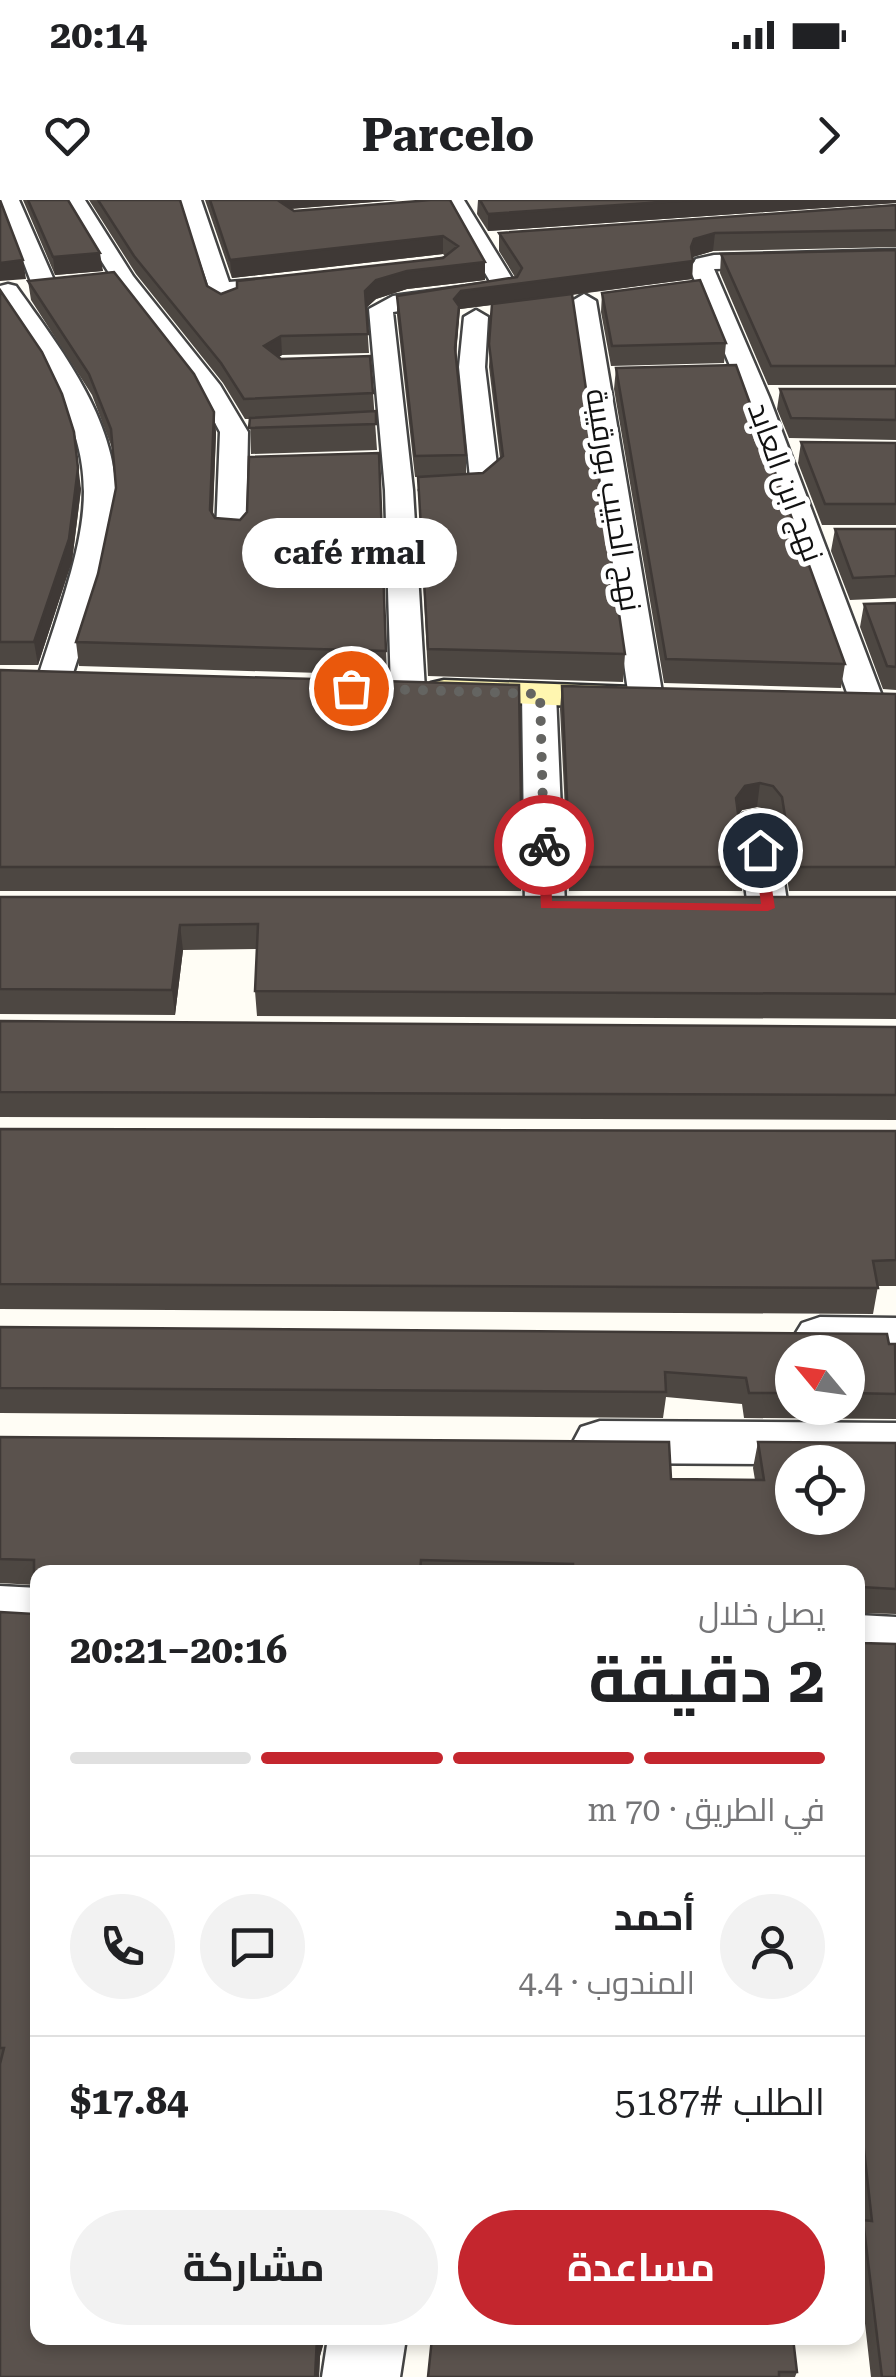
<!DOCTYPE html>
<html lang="ar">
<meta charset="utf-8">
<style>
body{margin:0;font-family:"Roboto Serif",Cairo,serif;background:#f2f2f2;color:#202124;direction:rtl;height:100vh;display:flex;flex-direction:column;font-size:38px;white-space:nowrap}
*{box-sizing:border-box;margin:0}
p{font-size:32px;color:#757577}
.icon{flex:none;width:55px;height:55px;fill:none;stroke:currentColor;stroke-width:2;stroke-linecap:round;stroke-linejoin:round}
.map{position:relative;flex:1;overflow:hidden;direction:ltr}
.sheet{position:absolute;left:30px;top:1365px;width:835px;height:780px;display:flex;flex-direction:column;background:#fff;border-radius:20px;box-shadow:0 5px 15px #0003;direction:rtl}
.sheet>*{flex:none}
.needle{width:65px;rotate:299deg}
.buttons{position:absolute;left:775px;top:1135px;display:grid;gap:20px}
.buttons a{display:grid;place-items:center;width:90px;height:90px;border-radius:50%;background:#fff;box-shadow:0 5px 15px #0003;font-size:50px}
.pin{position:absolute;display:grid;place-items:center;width:85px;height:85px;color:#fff;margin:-42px;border:5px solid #fff;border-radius:50%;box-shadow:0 2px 10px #0007}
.courier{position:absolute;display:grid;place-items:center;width:100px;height:100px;margin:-50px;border:8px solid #c4262e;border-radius:50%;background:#fff;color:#222;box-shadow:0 2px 12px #0007}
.bubble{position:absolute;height:70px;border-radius:35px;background:#fff;box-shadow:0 5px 15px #0003;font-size:32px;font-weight:700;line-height:70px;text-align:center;direction:rtl}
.head em{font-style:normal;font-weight:700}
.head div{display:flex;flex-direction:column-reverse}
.head{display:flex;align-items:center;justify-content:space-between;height:170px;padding:0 40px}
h1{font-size:65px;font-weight:700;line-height:75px}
.bar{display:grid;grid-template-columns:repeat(4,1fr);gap:15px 10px;align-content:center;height:120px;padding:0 40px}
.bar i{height:12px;border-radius:8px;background:#e0e0e0}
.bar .current{background:#c4262e}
.bar p{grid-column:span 4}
.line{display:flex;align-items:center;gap:25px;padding:0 40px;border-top:2px solid #e0e0e0}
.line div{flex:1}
.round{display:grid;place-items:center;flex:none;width:105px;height:105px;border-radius:52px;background:#f2f2f2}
.cta{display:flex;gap:20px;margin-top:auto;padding:20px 40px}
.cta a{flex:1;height:115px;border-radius:60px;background:#c4262e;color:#fff;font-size:40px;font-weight:700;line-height:115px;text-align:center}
.cta a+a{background:#f2f2f2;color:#202124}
.status{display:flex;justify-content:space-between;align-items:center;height:70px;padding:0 50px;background:#fff;direction:ltr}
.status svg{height:28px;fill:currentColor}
header{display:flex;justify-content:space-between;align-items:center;height:130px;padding:0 40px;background:#fff;font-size:45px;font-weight:700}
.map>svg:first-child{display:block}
</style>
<div class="status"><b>20:14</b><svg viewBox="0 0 49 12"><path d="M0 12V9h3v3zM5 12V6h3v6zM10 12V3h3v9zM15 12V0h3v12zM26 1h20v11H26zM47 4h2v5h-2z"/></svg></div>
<header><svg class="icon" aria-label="forward" viewBox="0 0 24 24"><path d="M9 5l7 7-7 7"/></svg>Parcelo<svg class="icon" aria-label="heart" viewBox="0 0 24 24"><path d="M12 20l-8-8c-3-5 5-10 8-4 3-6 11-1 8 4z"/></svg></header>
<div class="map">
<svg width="896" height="2177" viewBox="0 0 896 2177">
<rect width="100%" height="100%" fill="#fffdf5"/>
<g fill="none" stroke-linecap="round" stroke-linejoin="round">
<defs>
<path id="street" d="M0 0H19L57 87 53 92 45 94 33 87Z
M63 0H85L133 76 220 185 248 232 246 333 242 339H220L216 333 220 232 199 193 116 84Z
M179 0H201L229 82 300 76 312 83 300 90 234 96 236 103 232 108H216Z
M442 0H464L518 88 506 95 393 112 413 290 425 490 420 497 408 500 396 497 391 490 385 290 369 109 393 96 491 83Z
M896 50V64L714 69 769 197 885 504 880 511 868 514 856 511 851 504 743 197 690 69 696 59 714 55Z
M8 84 16 86C62 151 120 223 116 308 112 367 88 424 71 480L66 487H42L37 480C97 296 114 265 0 97V86Z
M584 94 596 101 663 498 658 505 646 508 634 505 629 498 572 101Z
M476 110 488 117 485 167 499 281C483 302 448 302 424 296L420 290 424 284 470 278 459 167 464 117Z
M539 484 551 487 556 494 565 705 559 713 545 717 531 713 525 705 522 494 527 487Z
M756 611 769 614 775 622 788 708 782 716 768 720 754 716 748 708 737 622 743 614Z
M820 1117 896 1118V1156L802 1149 794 1136 802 1123Z
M600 1221 896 1223V1265L600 1263 581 1257 573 1242 581 1227Z
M0 1386 38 1388V1436L0 1434Z
M858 1415 896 1417V1467L858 1465Z
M328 2138H406L400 2177H322Z"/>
<path id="secondary" d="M444 480 633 487 646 490 652 498 646 506 633 509 431 499 425 491 431 483Z"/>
</defs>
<use href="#street" stroke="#444" stroke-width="5"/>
<use href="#secondary" stroke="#333" stroke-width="5"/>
<use href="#street" fill="#fff" fill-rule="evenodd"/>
<use href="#secondary" fill="#fff6b0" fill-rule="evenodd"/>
</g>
<path fill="#4d4742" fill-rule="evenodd" d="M23 0H68L103 71 55 75Z
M89 0H180L207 86 221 94 445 56 443 54 232 78 205 0H397L291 9 294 11 431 0 485 80 407 89 376 99 366 108 369 153 282 155 279 157 373 193 377 250 251 254 250 219H245L223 183 136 74Z
M478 0H896V3L488 31 477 14Z
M896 5V47L713 51 693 57 692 79 572 95 625 454 623 482 428 476 418 277H415L397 115V96L515 77 499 51V33ZM492 105 489 167 500 258 483 273 466 274V255L456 157 459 111 460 109Z
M896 50V185H768L720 73 721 54Z
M28 81 214 212 216 233 213 315 215 318 240 320 379 253 387 475 79 466 76 442 98 374 116 288 112 248 92 195 31 100Z
M0 90 81 289 72 361 38 465H0Z
M602 93 726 143 724 163 611 166 601 112Z
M616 168 845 464 841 488 664 483 614 189Z
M780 189H896V240L789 238 777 209Z
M801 242 896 243V325H822L798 263Z
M835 329H896V398L850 400 831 351Z
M896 403V490L883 489 860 427 864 404Z
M0 470 522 667 521 691H0Z
M562 486 896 494V691H789L779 621 770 610 757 607 742 610 738 616 745 667 742 691H569L560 509Z
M0 697H896V819L257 816 255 791 257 749 183 750 175 815 0 814Z
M0 821 896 827V920L0 917Z
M0 929 896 931V1086H878L873 1114 0 1109Z
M0 1127 889 1144 896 1150V1219L744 1218 742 1204 666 1197 663 1218 0 1213ZM792 1152H848V1208H792Z
M0 1237 671 1279 755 1280 753 1268 758 1242 896 1243V1414L862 1413V1443L896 2177H871L858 2061V2034L862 2024 858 1985V1372H38V2138H325L320 2156 319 2177H0V1412L34 1414V1385L0 1383Z
M797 2172 795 2177H428Z"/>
<path fill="#3f3936" d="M280 0H397L287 9 280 19Z
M692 0H896V3L488 31V14Z
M715 33 713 51 693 57 692 79 460 109 455 167 454 99 461 91 691 47 694 39Z
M443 36V54L232 78 230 60Z
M100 53 103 71 55 75 53 57Z
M23 60 26 79 0 81V63Z
M485 62V80L407 89 376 99 365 109V91L376 80 407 71Z
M281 136 282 155 265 166 264 146Z
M214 212 216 233 212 333 210 310Z
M74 232 81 289 72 361 38 465 34 442Z
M760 583 757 607 742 610 733 622 736 598 745 586Z
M180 725 183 750 175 815 172 790Z
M317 2138H325L320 2156 319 2177H315Z"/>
<path fill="#5a524d" stroke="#3f3936" stroke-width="2.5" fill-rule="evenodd" d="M0 0 23 60 0 63Z
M28 0H68L100 53 53 57Z
M98 0H180L207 86 221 94 237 88V81L443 58 458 46 443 36 230 60 210 0H280L279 1 294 11 431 0H450L485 62 407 71 376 80 365 91 368 134 281 136 264 146 281 159 370 156 373 193 244 199 221 163 134 56Z
M480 0H692L488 14Z
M896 5V30L715 33 694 39 691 47 693 61 461 91 454 99 459 106 455 148 466 255 415 256 397 96 517 77 522 68 499 33Z
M896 50V166H771L721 54Z
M114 72 194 174 214 212 210 310 215 318 240 320 247 312 249 257 379 253 386 451 76 442 98 374 116 288 111 229 89 174 28 81Z
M700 80 726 143 612 146 602 93Z
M0 90 42 152 62 194 74 232 78 268 69 339 34 442H0Z
M572 94 625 454 428 449 418 277 483 273 503 256 489 144 492 104Z
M736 165 845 464 666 459 616 168Z
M780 189H896V220L791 218Z
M376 211V224L249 228 250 218Z
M801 242 896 243V304H825Z
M835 329H896V376L853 378Z
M896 403V467L887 466 864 404Z
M0 470 519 485 522 667H0Z
M562 486 896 494V667H793L782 597 773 586 760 583 745 586 736 598 745 667H570Z
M0 697H896V794L255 791 258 724 180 725 172 790 0 789Z
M0 821 896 827V895L0 892Z
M0 929 896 931V1060L873 1061 878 1088 0 1084Z
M0 1127 887 1134 889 1144H895L896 1194 848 1193V1152H792V1193H749L746 1178 665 1172 666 1192 0 1188Z
M0 1237 669 1242 671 1279 764 1280 758 1242 896 1243V1389L862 1387V1443L896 1444V2177H882L863 2020 872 2021 862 1932H858V1372H573V1364L421 1360 420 1372H38V2138H317L315 2177H0V1864L4 1848H0V1412L34 1414V1360L0 1359ZM792 1262H848V1318H792Z
M432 2138H793L797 2172H779V2177H428Z"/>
<path fill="#c4262e" d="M544 641 550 645 552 701 761 704 754 650 760 647 766 650 775 708 768 711 541 708 538 645Z"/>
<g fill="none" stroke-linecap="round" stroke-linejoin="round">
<path stroke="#646461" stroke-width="10" stroke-dasharray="0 18" d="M351 488 540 494 544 645"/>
</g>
<g text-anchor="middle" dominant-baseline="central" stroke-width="10" stroke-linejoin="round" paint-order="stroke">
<g font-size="30" fill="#111" stroke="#fff">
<text transform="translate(786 282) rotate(70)">نهج ابن العابد</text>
<text transform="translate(614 300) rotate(81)">نهج الحبيب بورقيبة</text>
</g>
</g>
</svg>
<div class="buttons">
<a><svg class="needle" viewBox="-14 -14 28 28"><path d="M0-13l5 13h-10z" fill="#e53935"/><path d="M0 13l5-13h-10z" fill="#757577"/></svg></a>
<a><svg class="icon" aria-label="locate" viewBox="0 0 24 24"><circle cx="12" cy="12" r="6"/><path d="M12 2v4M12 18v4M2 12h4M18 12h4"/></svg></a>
</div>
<div class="pin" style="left:351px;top:488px;background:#ea580c"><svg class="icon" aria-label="bag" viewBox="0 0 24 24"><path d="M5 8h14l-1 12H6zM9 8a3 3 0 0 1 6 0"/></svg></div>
<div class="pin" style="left:760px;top:650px;background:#1f2937"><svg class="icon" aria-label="home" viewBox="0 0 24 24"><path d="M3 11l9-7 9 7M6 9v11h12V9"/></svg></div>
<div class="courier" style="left:544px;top:645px"><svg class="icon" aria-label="bike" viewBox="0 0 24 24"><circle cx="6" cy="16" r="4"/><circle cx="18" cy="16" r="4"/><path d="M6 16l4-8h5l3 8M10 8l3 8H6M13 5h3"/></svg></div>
<div class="bubble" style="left:242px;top:318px;width:215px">café rmal</div>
<section class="sheet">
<div class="head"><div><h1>2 دقيقة</h1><p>يصل خلال</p></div><em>20:16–20:21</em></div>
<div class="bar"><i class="current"></i><i class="current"></i><i class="current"></i><i></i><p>في الطريق · 70 m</p></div>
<div class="line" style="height:180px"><a class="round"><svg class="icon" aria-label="person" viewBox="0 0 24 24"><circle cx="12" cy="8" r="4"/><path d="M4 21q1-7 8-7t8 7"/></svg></a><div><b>أحمد</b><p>المندوب · 4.4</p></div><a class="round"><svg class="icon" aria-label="chat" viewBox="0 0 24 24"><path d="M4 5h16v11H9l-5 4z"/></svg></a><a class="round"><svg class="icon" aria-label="phone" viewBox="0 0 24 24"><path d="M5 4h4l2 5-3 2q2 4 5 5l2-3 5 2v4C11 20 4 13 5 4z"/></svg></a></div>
<div class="line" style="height:130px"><div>الطلب #5187</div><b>$17.84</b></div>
<div class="cta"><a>مساعدة</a><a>مشاركة</a></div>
</section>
</div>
